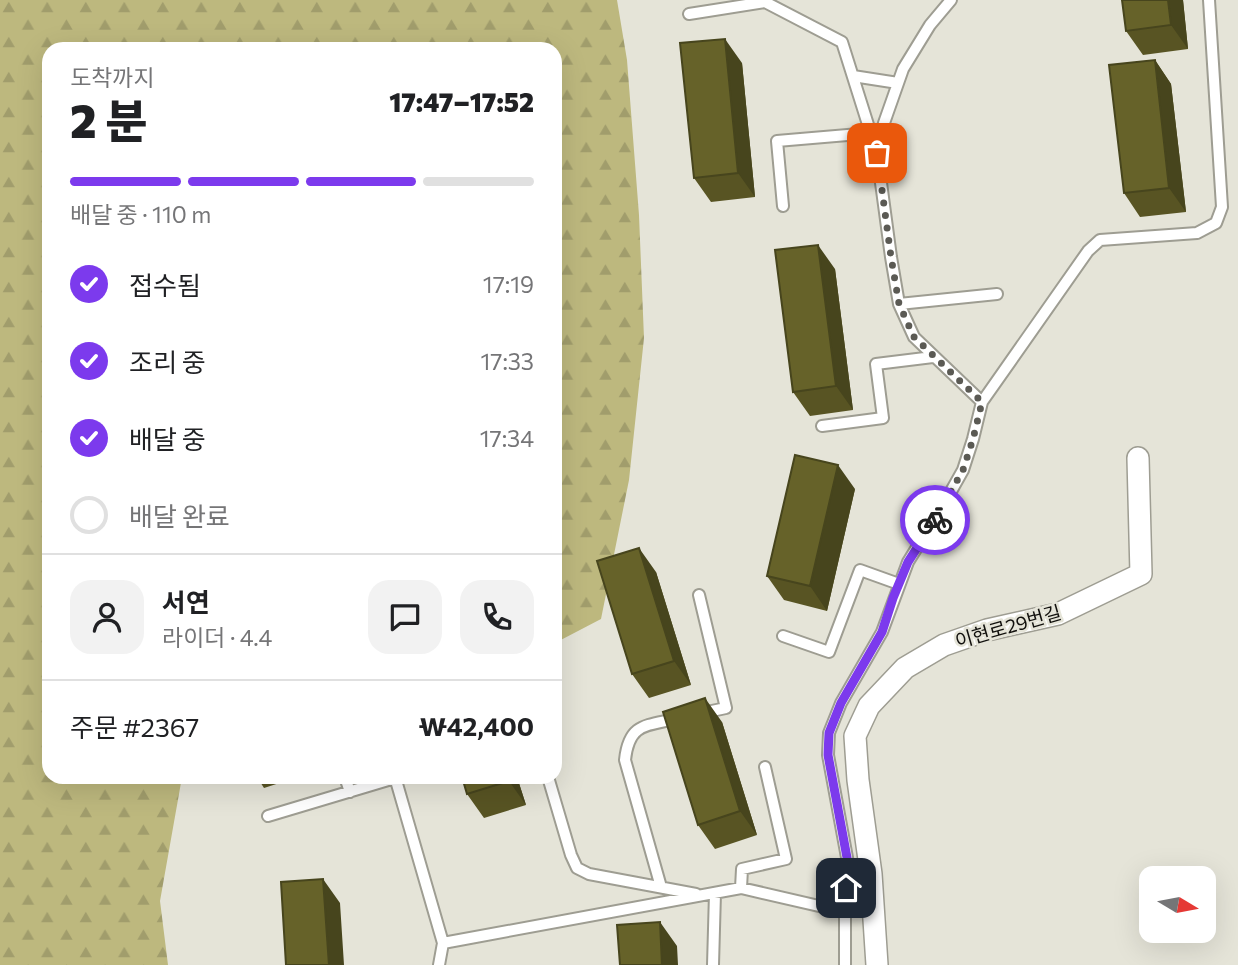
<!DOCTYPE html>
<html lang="ko">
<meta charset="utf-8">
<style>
body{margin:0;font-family:Commissioner,"Noto Sans KR",sans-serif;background:#f2f2f2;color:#202124;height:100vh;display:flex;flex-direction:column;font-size:26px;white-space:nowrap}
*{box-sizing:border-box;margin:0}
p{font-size:23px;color:#757577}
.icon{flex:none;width:38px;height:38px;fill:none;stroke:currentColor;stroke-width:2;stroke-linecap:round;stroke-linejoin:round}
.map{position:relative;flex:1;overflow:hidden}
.panel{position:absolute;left:42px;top:42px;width:520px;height:742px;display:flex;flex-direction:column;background:#fff;border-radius:21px;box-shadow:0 7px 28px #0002}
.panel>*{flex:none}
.needle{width:46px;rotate:100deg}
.controls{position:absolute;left:1139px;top:866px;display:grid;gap:14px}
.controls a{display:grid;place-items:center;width:77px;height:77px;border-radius:14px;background:#fff;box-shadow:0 7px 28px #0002;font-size:35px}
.pin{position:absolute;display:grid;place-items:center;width:60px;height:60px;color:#fff;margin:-30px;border-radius:14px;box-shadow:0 4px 10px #0006}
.courier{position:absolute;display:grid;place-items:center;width:70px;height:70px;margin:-35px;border:5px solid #7c3aed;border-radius:50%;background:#fff;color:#222;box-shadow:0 2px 9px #0007}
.overview em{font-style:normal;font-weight:800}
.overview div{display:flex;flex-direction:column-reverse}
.overview{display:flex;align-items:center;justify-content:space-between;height:119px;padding:0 28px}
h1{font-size:46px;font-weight:800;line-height:52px}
.bar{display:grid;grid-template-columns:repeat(4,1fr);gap:10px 7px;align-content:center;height:84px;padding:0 28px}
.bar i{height:9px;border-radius:5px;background:#e0e0e0}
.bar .on{background:#7c3aed}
.bar p{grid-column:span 4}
.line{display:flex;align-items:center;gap:18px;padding:0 28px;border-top:2px solid #e0e0e0}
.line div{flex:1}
.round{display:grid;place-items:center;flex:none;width:74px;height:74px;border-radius:21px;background:#f2f2f2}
ol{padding:0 28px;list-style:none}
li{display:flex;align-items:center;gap:21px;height:77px}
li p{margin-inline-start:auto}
li .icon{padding:7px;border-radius:50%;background:#7c3aed;color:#fff;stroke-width:4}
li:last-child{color:#757577}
li i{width:38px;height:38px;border:4px solid #e0e0e0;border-radius:50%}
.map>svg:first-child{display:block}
</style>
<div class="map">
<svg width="1238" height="965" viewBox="0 0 1238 965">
<defs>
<pattern id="forest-firs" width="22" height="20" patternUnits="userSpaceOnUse" patternTransform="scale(1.75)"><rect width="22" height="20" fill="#bdb87e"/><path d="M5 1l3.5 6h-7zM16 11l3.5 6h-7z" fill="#a19d6c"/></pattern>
</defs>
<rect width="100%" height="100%" fill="#e5e4d8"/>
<path fill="url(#forest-firs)" d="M0 0H617L627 60 639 215 644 338 629 480 601 619 555 643V49H49V777H182L160 901 168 965H0Z"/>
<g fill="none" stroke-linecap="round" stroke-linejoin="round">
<defs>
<path id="lane" d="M689 14 765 2 842 42 876 150
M853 76 898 83
M783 206 777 141 871 133
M899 304 997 294
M982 402 1088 251 1100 240 1197 233 1216 223 1222 207 1209 0
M822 426 883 418 876 364 933 357
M699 595 726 708 702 713
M783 636 829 652 860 570 899 584
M345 777 350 792
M395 777 443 943
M548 777 571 855 577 868 589 874 696 894
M268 816 395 778
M661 887 625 760C629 722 647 726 679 718
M741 888 742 869 786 859 765 767
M439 965 443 943 741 888 845 912
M713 965 715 893
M845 965V912L848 863 828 755 829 733 841 703 882 632 908 562 945 502 963 470 973 439 982 402 914 337 899 304 891 257 877 153 884 123 903 69 930 25 951 0"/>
<path id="street" d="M877 965 871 874 858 780 855 736 869 706 905 668 944 645 987 630 1058 614 1141 574 1138 458"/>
</defs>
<use href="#lane" stroke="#9e9d92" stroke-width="14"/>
<use href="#street" stroke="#9e9d92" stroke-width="24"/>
<use href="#lane" stroke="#fff" stroke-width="10"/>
<use href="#street" stroke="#fff" stroke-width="21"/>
</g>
<path fill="#585423" d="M1122 0H1183L1188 49 1143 55 1126 31Z
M1155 60 1171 84 1186 212 1140 217 1124 193Z
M742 63 755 197 711 202 694 178Z
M835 269 853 410 810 416 793 392Z
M855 489 827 611 784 600 767 576Z
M656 572 691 685 649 698 632 674Z
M722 722 757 835 715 849 698 825Z
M257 777H298L264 788Z
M517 777 526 805 484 818 467 794Z"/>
<path fill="#47451d" d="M1168 0H1183L1188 49 1171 25Z
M725 39 742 63 755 197 738 173Z
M1155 60 1171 84 1186 212 1169 188Z
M818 245 835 269 853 410 836 386Z
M838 465 855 489 827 611 810 586Z
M639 548 656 572 691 685 674 661Z
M705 698 722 722 757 835 740 811Z
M508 777H517L526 805 509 781Z
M323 879 340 903 344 965H329Z
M660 922 677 946 678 965H662Z"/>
<path fill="#666229" stroke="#47451d" stroke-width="2" d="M1122 0H1168L1171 25 1126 31Z
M725 39 738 173 694 178 680 43Z
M1155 60 1169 188 1124 193 1109 65Z
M818 245 836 386 793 392 775 250Z
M795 455 838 465 810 586 767 576Z
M639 548 674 661 632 674 597 561Z
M705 698 740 811 698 825 663 712Z
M462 777H508L509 781 467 794Z
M323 879 329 965H286L281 882Z
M660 922 662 965H620L617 925Z"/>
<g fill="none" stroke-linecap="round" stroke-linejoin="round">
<path stroke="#5b5a54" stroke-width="7" stroke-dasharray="0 12.6" d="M877 153 891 257 899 304 914 337 982 402 973 439 963 470 935 520"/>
<path stroke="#7c3aed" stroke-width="9" d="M846 888 848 863 828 755 829 733 841 703 882 632 893 598 908 562 935 520"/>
</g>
<g text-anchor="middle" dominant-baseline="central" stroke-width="5" stroke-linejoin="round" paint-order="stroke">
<g font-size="19" fill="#11100d" stroke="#e5e4d8">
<text transform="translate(1008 626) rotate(-16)">이현로29번길</text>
</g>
</g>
</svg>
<div class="controls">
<a><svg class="needle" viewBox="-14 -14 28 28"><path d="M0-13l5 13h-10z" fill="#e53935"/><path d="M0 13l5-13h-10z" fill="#757577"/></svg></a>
</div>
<div class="pin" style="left:877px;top:153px;background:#ea580c"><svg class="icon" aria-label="bag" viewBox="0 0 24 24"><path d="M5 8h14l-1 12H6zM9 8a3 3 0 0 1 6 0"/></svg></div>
<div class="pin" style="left:846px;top:888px;background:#1f2937"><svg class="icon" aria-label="home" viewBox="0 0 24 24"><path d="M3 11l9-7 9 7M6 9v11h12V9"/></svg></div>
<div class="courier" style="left:935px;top:520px"><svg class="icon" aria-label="bike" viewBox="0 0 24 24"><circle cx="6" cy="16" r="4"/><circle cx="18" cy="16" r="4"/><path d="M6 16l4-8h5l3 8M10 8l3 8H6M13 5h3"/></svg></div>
<section class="panel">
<div class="overview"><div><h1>2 분</h1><p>도착까지</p></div><em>17:47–17:52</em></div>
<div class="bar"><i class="on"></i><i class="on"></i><i class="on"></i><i></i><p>배달 중 · 110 m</p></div>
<ol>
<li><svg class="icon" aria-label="check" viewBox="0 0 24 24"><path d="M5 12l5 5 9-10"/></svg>접수됨<p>17:19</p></li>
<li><svg class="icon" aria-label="check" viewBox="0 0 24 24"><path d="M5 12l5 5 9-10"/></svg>조리 중<p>17:33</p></li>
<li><svg class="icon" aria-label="check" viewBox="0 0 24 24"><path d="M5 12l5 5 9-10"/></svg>배달 중<p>17:34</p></li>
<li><i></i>배달 완료</li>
</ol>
<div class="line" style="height:126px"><a class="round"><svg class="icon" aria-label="person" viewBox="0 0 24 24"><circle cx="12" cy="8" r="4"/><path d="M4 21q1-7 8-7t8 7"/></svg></a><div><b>서연</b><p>라이더 · 4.4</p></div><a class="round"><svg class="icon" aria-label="chat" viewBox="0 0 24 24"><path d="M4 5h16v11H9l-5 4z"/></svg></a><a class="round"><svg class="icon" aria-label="phone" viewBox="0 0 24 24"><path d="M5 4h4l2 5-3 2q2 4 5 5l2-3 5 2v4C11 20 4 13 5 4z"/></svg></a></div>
<div class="line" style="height:91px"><div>주문 #2367</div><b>₩42,400</b></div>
</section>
</div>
